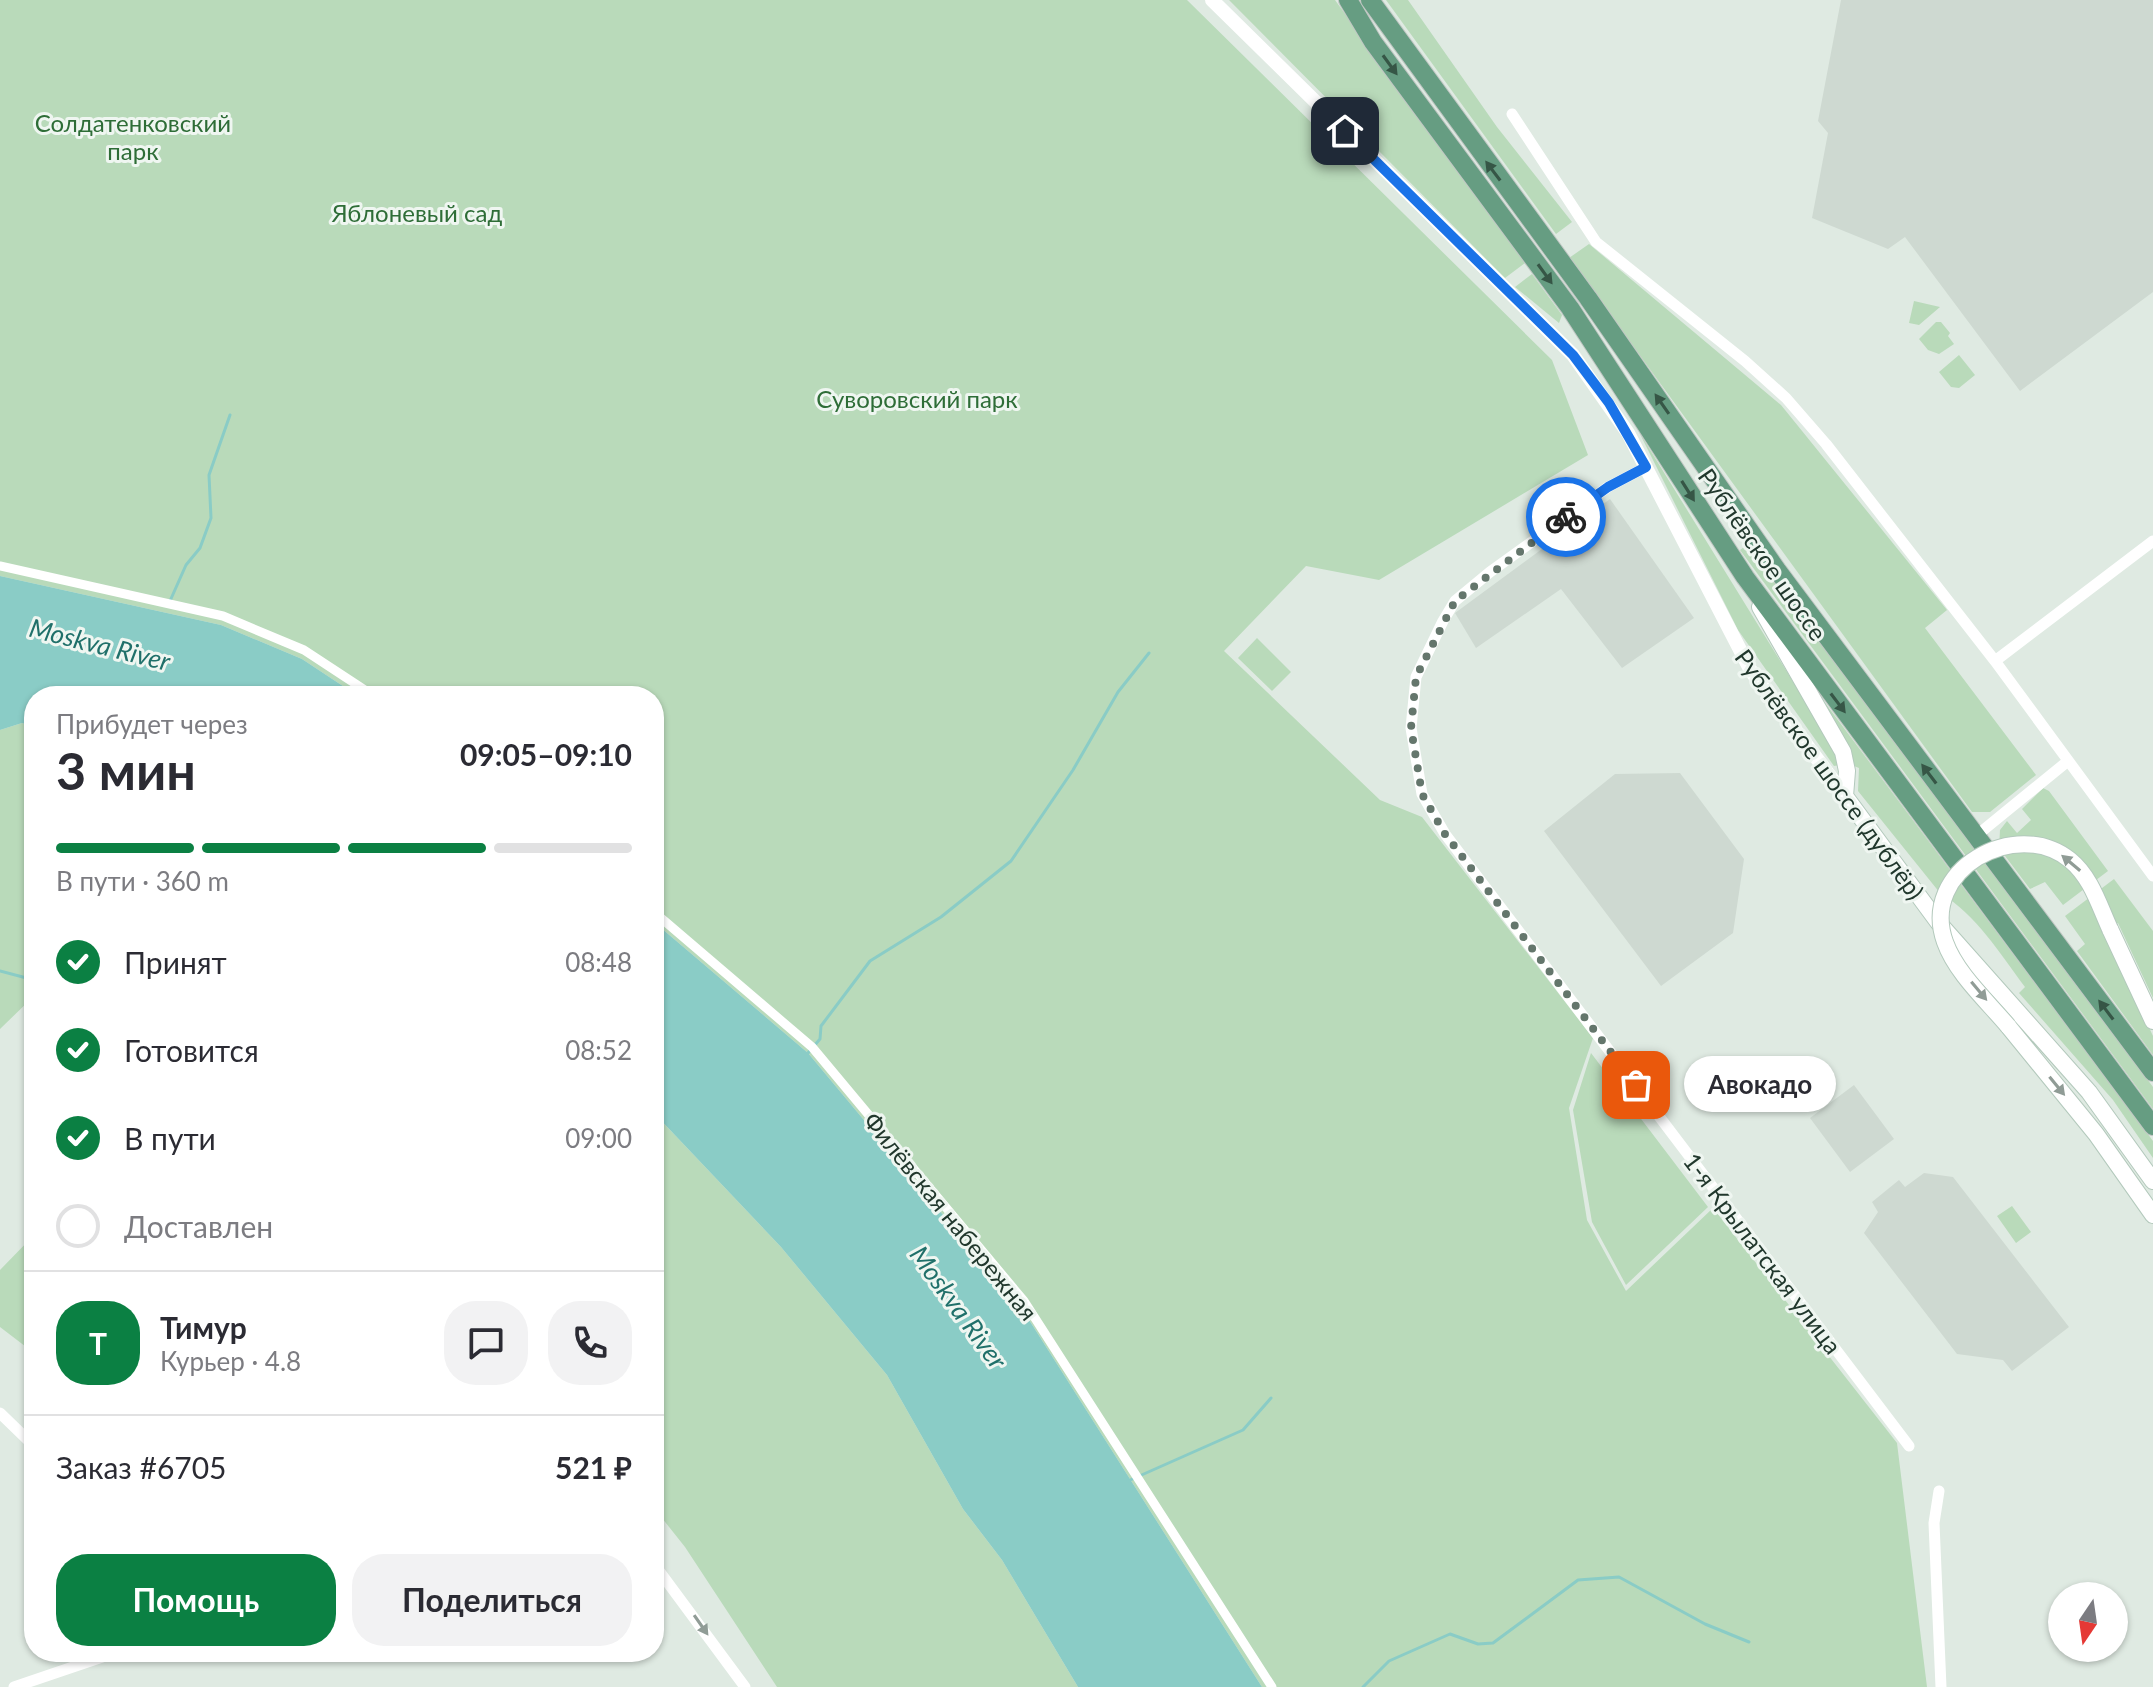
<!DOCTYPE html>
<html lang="ru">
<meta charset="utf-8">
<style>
body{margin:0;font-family:Lato,sans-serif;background:#f2f2f3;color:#2b2b33;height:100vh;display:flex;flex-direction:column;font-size:30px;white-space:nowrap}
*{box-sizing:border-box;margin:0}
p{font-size:26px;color:#7c7c81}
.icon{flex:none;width:44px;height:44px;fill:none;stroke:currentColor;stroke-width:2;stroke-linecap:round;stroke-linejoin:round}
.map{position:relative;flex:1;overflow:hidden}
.drawer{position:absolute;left:24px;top:686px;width:640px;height:976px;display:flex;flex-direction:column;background:#fff;border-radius:32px;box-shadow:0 2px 6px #0004}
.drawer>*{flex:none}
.needle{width:52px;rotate:193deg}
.tools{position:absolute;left:2048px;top:1582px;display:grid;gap:16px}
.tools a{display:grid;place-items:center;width:80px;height:80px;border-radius:50%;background:#fff;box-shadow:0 2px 6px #0004;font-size:40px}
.pin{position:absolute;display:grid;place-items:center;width:68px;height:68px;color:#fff;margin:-34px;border-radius:16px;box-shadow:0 4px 12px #0006}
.courier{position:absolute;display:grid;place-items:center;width:80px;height:80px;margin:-40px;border:6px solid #1a73e8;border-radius:50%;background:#fff;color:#222;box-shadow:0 2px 10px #0007}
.bubble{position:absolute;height:56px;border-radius:28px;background:#fff;box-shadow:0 2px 6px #0004;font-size:26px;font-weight:700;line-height:56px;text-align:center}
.headline em{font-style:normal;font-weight:700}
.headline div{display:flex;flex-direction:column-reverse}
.headline{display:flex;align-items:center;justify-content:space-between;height:136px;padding:0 32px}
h1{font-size:52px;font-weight:700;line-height:60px}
.bar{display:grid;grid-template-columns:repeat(4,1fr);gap:12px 8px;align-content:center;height:96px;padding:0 32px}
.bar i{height:10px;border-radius:6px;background:#e1e1e2}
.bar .current{background:#0b8043}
.bar p{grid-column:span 4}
.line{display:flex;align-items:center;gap:20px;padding:0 32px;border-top:2px solid #e1e1e2}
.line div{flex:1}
.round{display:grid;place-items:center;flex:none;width:84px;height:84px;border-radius:32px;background:#f2f2f3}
ol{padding:0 32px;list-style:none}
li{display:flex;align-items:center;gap:24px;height:88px}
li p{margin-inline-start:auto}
li .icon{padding:8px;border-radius:50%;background:#0b8043;color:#fff;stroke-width:4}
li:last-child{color:#7c7c81}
li i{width:44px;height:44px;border:4px solid #e1e1e2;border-radius:50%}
.cta{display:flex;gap:16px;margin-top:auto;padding:16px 32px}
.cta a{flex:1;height:92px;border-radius:32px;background:#0b8043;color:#fff;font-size:32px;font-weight:700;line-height:92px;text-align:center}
.cta a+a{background:#f2f2f3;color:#2b2b33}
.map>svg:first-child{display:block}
</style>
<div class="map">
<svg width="2153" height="1687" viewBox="0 0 2153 1687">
<rect width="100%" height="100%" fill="#dfeae2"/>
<path fill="#ced9d1" d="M1841 0H2153V292L2020 391 1905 237 1888 249 1812 218 1828 133 1818 121Z
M1610 499 1694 618 1622 668 1561 589 1476 648 1455 613Z
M1680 773 1744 859 1733 933 1661 986 1544 831 1615 774Z
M1854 1085 1894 1139 1850 1172 1810 1118Z
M1924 1173 1953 1177 2069 1327 2012 1371 2003 1360 1957 1354 1864 1233 1878 1212 1872 1202 1899 1180 1905 1187Z"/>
<path fill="#b9daba" d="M0 0H1187L1552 360 1588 455 1379 580 1306 566 1224 651 1380 800 1422 817 1593 1038 1569 1108 1587 1220 1626 1291 1713 1208 1897 1443 1927 1687H1262L1024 1312 808 1053 654 922V696H358L302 659 221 625 0 576Z
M1229 0H1335L1525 263 1505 278Z
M1386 0H1408L1497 127 1572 222 1556 234Z
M1589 244 1781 405 1947 610 1925 628 2036 775 1990 812H1972L1569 258Z
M1532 274 1562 315 1559 323 1515 287Z
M1914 301 1940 307 1919 325 1909 323Z
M1936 322H1941L1950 333 1948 336 1954 344 1939 354 1928 350 1919 339Z
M1959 355 1975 375 1959 388 1951 387 1939 372Z
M1639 432 1834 748 1840 765 1834 766 1738 630Z
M1748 544 2153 1087V1109L1740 550Z
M1257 638 1291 672 1272 691 1238 658Z
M1802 672 2153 1141V1158L2113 1100 2019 993 2025 987C2000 954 1976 914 1940 893L1858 791 1859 768 1854 766 1849 748Z
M22 723 34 727V996L0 1029V730Z
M2043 788 2049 791 2108 871 2063 905 2045 882 2030 889 1999 848 2000 830 2007 821 2017 833 2031 820 2022 809Z
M2114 879 2153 931V998L2118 923 2103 930 2153 1036V1055L2077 951 2085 944 2065 916Z
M1591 1053 1708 1207 1626 1285 1592 1222 1573 1110Z
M654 1113 781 1247 887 1375 963 1509 1002 1560 1078 1687H777L685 1547 654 1508Z
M2012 1206 2031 1232 2016 1243 1997 1216Z
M34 1235V1353L0 1327V1270Z"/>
<path fill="#8accc6" d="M0 576 221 625 302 659 358 696H34V727L22 723 0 730Z
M654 922 808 1053 1024 1312 1262 1687H1078L1002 1560 963 1509 887 1375 781 1247 654 1113Z"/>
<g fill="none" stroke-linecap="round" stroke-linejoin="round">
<path stroke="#8accc6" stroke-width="3" d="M170 601 186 565 200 548 211 518 209 475 230 415
M0 971 34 980
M808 1053 820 1039 821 1026 870 961 941 917 1011 861 1073 770 1118 692 1149 653
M1128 1481 1243 1430 1271 1398
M1363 1687 1389 1661 1450 1634 1478 1644 1493 1643 1578 1580 1619 1577 1705 1624 1749 1642"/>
<defs>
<path id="secondary" d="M1760 607 1843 752 1847 771 1845 796 1938 922 2089 1092 2153 1181
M2110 929 2153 1021
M2008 1026 2096 1134 2153 1215"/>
<path id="primary" d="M1348 0 1373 42 1570 308 1745 577 2153 1126
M1370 0 1588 298 1777 570 2153 1072"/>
</defs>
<use href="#secondary" stroke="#b3c9bc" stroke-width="18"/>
<use href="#primary" stroke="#c1c7c4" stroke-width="20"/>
<path stroke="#fff" stroke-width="9" d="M0 566 223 616 304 650 374 696
M654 912 812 1047 1024 1301 1272 1687"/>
<path stroke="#fff" stroke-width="11" d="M1512 114 1596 242 1745 361 1786 398 1826 444 1995 661 2153 876
M1646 467 1608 487 1490 572 1455 601 1443 621 1416 677 1411 728 1422 794 1445 834 1909 1446
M1995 661 2153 541
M1976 836 2068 761
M0 1413 34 1446
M1939 1491 1934 1523 1941 1687
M654 1564 745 1687
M14 1687 117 1652"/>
<path stroke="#fff" stroke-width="14" d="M1212 0 1573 355 1628 433 1751 671 1845 796"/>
<use href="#secondary" stroke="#fff" stroke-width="16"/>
<use href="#primary" stroke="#669d82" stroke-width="18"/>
<defs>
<path id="secondary-bridge" d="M2008 1026C1987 1001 1956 973 1945 942 1919 870 2016 816 2070 860 2091 877 2099 905 2110 929"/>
</defs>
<use href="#secondary-bridge" stroke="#b3c9bc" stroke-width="18" stroke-linecap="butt"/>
<use href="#secondary-bridge" stroke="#fff" stroke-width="16"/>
</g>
<defs><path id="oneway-solid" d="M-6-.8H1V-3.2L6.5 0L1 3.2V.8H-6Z" transform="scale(2)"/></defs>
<g fill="#365646">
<use href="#oneway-solid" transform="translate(1390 65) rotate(54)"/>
<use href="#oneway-solid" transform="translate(1493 171) rotate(-127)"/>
<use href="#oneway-solid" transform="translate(1545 274) rotate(54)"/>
<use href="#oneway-solid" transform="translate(1662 404) rotate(-125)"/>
<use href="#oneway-solid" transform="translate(1688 491) rotate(58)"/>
<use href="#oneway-solid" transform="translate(1838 703) rotate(53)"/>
<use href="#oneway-solid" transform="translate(1929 774) rotate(-127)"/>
<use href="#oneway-solid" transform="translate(2106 1010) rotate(-127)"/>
</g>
<g fill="#909c96">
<use href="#oneway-solid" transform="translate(2071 863) rotate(-140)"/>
<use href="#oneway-solid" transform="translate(1979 991) rotate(50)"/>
<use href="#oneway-solid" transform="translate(2057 1086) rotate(51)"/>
<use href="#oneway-solid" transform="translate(701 1625) rotate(55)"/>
</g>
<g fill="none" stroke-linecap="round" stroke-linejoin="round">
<path stroke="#64766c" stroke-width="8" stroke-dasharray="0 14.4" d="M1566 517 1455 601 1416 677 1411 728 1422 794 1445 834 1636 1085"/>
<path stroke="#1a73e8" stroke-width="10" d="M1345 131 1573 355 1609 403 1646 467 1608 487 1566 517"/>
</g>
<g text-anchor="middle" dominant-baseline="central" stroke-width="6" stroke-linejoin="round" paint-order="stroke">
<g font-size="24" fill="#2e6d37" stroke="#eff6f1">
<text x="133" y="122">Солдатенковский<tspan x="133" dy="28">парк</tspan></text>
<text x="417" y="212">Яблоневый сад</text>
<text x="917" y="398">Суворовский парк</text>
</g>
<g font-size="24" fill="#21382d" stroke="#eff6f1">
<text transform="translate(1763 554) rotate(55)">Рублёвское шоссе</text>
<text transform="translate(1830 774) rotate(54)">Рублёвское шоссе (дублёр)</text>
<text transform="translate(951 1216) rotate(51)">Филёвская набережная</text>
<text transform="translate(1763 1253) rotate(53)">1-я Крылатская улица</text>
</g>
<g font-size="26" font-style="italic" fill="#20706a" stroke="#eff6f1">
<text transform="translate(100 644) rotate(14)">Moskva River</text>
<text transform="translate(959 1307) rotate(54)">Moskva River</text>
</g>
</g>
</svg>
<div class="tools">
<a><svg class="needle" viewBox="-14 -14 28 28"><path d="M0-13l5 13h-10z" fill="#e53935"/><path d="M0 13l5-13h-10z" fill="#7c7c81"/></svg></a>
</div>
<div class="pin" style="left:1636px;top:1085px;background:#ea580c"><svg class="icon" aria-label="bag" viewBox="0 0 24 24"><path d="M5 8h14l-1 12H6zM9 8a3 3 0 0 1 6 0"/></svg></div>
<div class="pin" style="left:1345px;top:131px;background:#1f2937"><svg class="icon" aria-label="home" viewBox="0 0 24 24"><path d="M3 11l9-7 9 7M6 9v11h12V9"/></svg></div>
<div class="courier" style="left:1566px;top:517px"><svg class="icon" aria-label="bike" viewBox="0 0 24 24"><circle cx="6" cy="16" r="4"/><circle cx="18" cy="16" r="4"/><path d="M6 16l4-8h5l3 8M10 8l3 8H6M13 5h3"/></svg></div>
<div class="bubble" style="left:1684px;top:1056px;width:152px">Авокадо</div>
<section class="drawer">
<div class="headline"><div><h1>3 мин</h1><p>Прибудет через</p></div><em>09:05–09:10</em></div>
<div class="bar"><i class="current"></i><i class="current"></i><i class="current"></i><i></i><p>В пути · 360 m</p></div>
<ol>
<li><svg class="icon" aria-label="check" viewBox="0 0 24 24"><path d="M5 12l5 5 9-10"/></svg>Принят<p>08:48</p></li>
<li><svg class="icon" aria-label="check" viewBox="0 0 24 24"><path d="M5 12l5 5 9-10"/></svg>Готовится<p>08:52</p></li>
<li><svg class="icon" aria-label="check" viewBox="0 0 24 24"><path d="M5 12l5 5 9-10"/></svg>В пути<p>09:00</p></li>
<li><i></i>Доставлен</li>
</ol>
<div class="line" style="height:144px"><b class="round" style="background:#0b8043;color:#fff">Т</b><div><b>Тимур</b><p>Курьер · 4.8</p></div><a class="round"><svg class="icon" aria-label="chat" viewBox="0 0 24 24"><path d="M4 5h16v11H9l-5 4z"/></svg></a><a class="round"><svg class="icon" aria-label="phone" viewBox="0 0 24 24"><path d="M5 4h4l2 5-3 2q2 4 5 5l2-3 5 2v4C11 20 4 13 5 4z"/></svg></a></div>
<div class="line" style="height:104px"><div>Заказ #6705</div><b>521 ₽</b></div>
<div class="cta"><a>Помощь</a><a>Поделиться</a></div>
</section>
</div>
